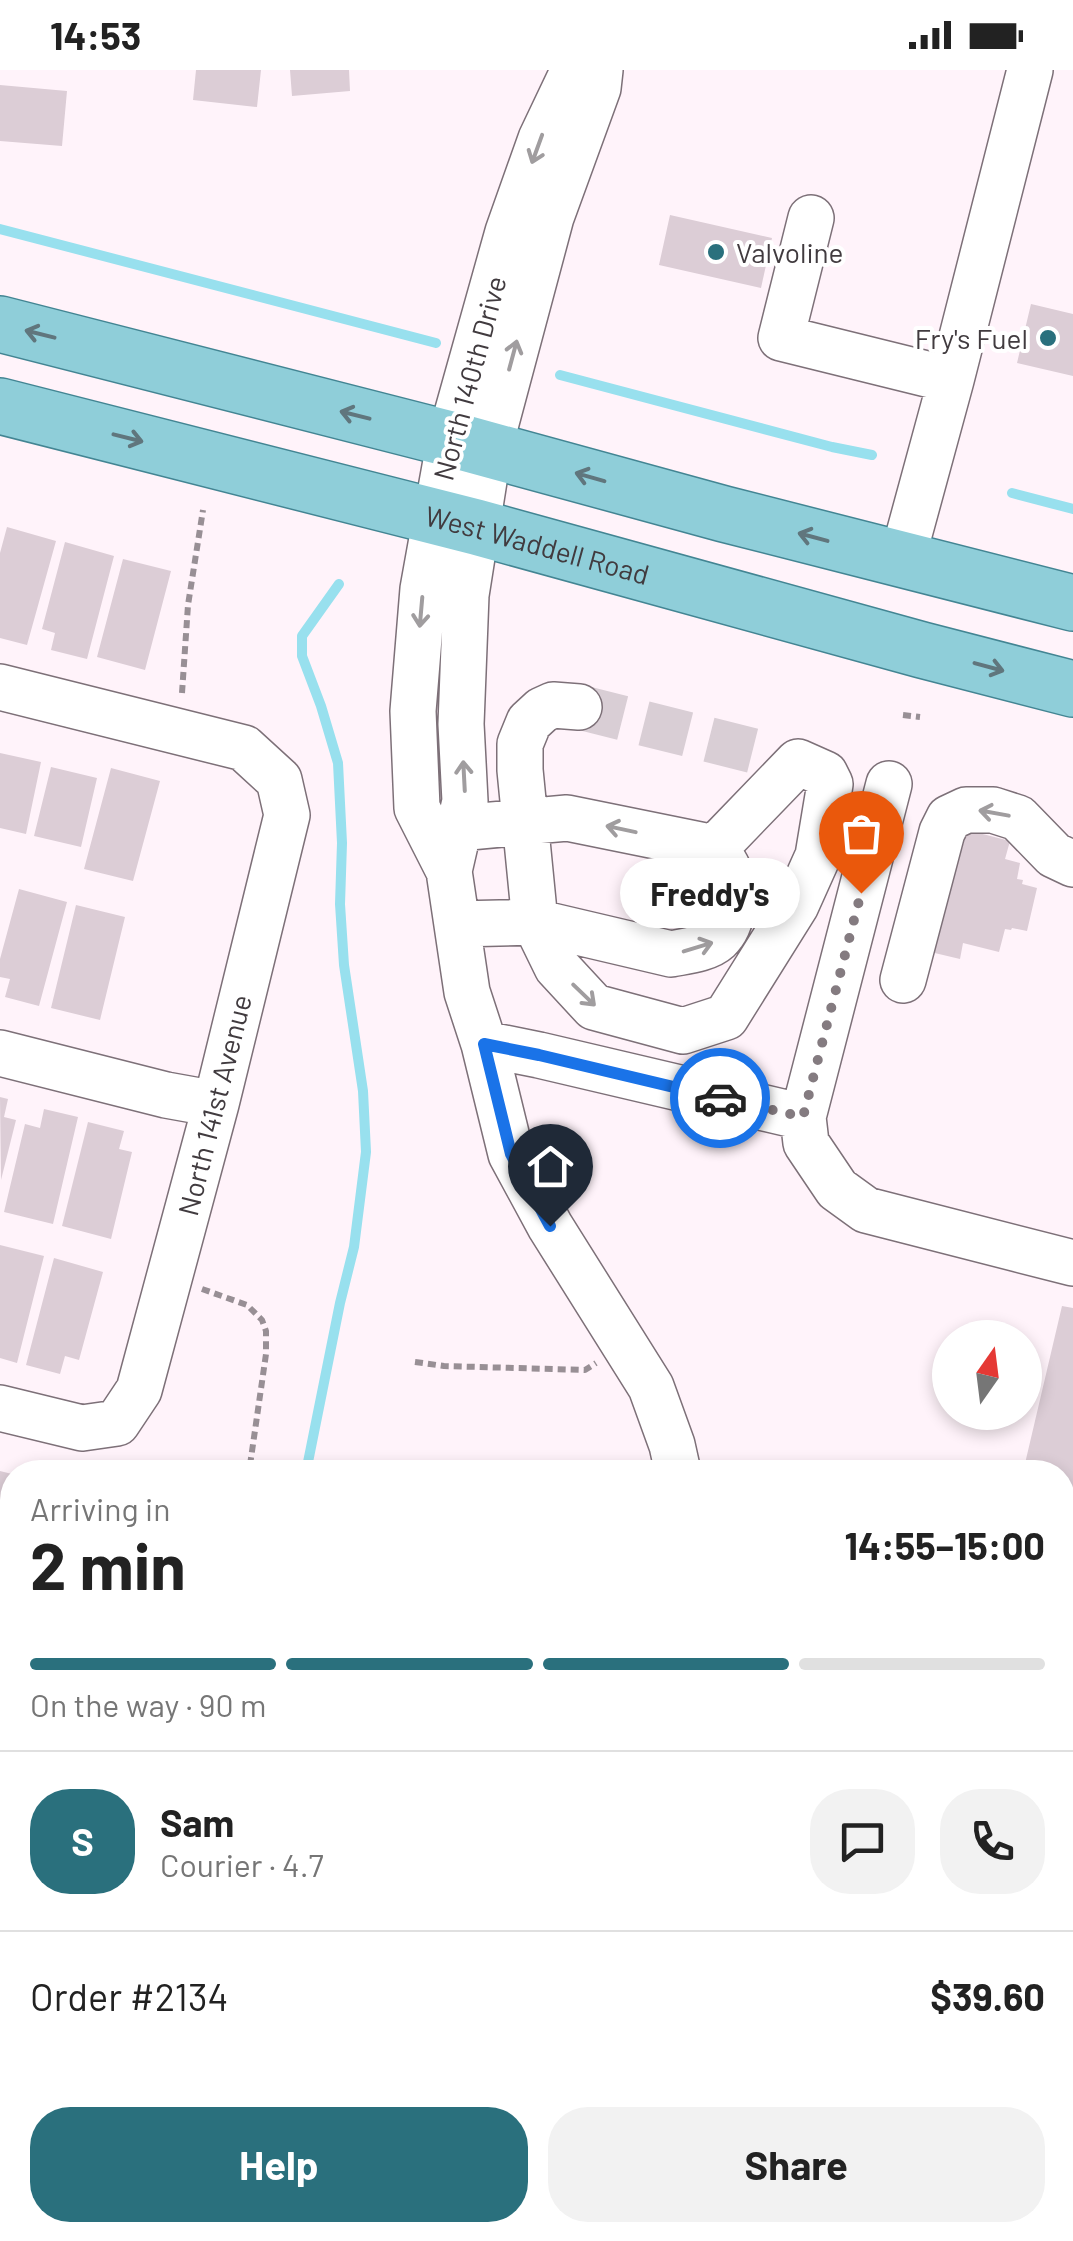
<!DOCTYPE html>
<meta charset="utf-8">
<style>
body{margin:0;font-family:Barlow,sans-serif;background:#f2f2f2;color:#222;height:100vh;display:flex;flex-direction:column;font-size:38px;white-space:nowrap}
*{box-sizing:border-box;margin:0}
p{font-size:32px;color:#767676}
.icon{flex:none;width:55px;height:55px;fill:none;stroke:currentColor;stroke-width:2;stroke-linecap:round;stroke-linejoin:round}
.map{position:relative;flex:1;overflow:hidden}
.details{position:absolute;left:0px;top:1390px;width:1075px;height:782px;display:flex;flex-direction:column;background:#fff;border-radius:40px 40px 0 0;box-shadow:0 5px 15px #0003}
.details>*{flex:none}
.needle{width:65px;rotate:14deg}
.tools{position:absolute;left:932px;top:1250px;display:grid;gap:20px}
.tools a{display:grid;place-items:center;width:110px;height:110px;border-radius:50%;background:#fff;box-shadow:0 5px 15px #0003;font-size:50px}
.pin{position:absolute;display:grid;place-items:center;width:85px;height:85px;color:#fff;margin:-102px -42px;border-radius:50% 50% 50% 0;rotate:-45deg;box-shadow:0 0 10px #0007}
.pin .icon{rotate:45deg}
.courier{position:absolute;display:grid;place-items:center;width:100px;height:100px;margin:-50px;border:8px solid #1a73e8;border-radius:50%;background:#fff;color:#222;box-shadow:0 2px 12px #0007}
.bubble{position:absolute;height:70px;border-radius:35px;background:#fff;box-shadow:0 5px 15px #0003;font-size:32px;font-weight:700;line-height:70px;text-align:center}
.head em{font-style:normal;font-weight:700}
.head div{display:flex;flex-direction:column-reverse}
.head{display:flex;align-items:center;justify-content:space-between;height:170px;padding:0 30px}
h1{font-size:65px;font-weight:700;line-height:75px}
.bar{display:grid;grid-template-columns:repeat(4,1fr);gap:15px 10px;align-content:center;height:120px;padding:0 30px}
.bar i{height:12px;border-radius:8px;background:#e0e0e0}
.bar .selected{background:#2a707d}
.bar p{grid-column:span 4}
.line{display:flex;align-items:center;gap:25px;padding:0 30px;border-top:2px solid #e0e0e0}
.line div{flex:1}
.round{display:grid;place-items:center;flex:none;width:105px;height:105px;border-radius:40px;background:#f2f2f2}
.cta{display:flex;gap:20px;margin-top:auto;padding:20px 30px}
.cta a{flex:1;height:115px;border-radius:40px;background:#2a707d;color:#fff;font-size:40px;font-weight:700;line-height:115px;text-align:center}
.cta a+a{background:#f2f2f2;color:#222}
.status{display:flex;justify-content:space-between;align-items:center;height:70px;padding:0 50px;background:#fff;direction:ltr}
.status svg{height:28px;fill:currentColor}
.map>svg:first-child{display:block}
</style>
<div class="status"><b>14:53</b><svg viewBox="0 0 49 12"><path d="M0 12V9h3v3zM5 12V6h3v6zM10 12V3h3v9zM15 12V0h3v12zM26 1h20v11H26zM47 4h2v5h-2z"/></svg></div>
<div class="map">
<svg width="1073" height="2171" viewBox="0 0 1073 2171">
<rect width="100%" height="100%" fill="#fff3fa"/>
<path fill="#f1cfe4" d="M103 2160H295L294 2171H102Z"/>
<g fill="none" stroke-linecap="round" stroke-linejoin="round">
<path stroke="#98e0ee" stroke-width="10" d="M0 159 436 273
M560 305 832 377 872 385
M1012 423 1073 439
M306 1402 340 1233 354 1177 366 1082 363 1021 344 895 340 834 342 773 338 693 321 636 302 586V566L339 514"/>
</g>
<path fill="#dccdd6" d="M196 0H261L257 37 193 30Z
M290 0H349L350 21 292 26Z
M0 15 67 21 62 76 0 71Z
M670 145 772 168 761 218 659 195Z
M1031 234 1073 244V306L1017 293Z
M7 457 56 471 27 575 0 568V483Z
M65 472 114 486 87 589 51 580 55 563 42 559Z
M123 489 171 501 145 600 97 587Z
M0 683 41 692 26 764 0 758Z
M51 697 97 708 81 777 34 766Z
M111 698 160 711 133 811 84 799Z
M967 760 1010 771 1005 789 1020 793 1017 809 1023 810 1022 814 1037 818 1027 861 1012 858 1011 860 1005 859 999 882 963 873 960 889 922 880 947 775 962 779Z
M19 819 67 832 39 936 5 927 10 909 0 907V889Z
M76 835 125 847 100 950 51 938Z
M0 1027 8 1029 4 1047 16 1050 1 1110Z
M44 1039 78 1047 53 1154 4 1142 25 1054 40 1058Z
M88 1052 124 1061 119 1079 132 1082 111 1169 62 1156Z
M0 1175 44 1186 17 1293 0 1288Z
M54 1188 103 1202 79 1290 65 1286 60 1304 26 1295Z
M1062 1236 1073 1238V1606L1062 1604V1402H1023Z
M0 1401 12 1404V1470L0 1467Z
M1062 1633 1073 1635V1727L1062 1725Z
M5 1785 12 1789V1890L0 1883V1793Z
M12 2062V2155L0 2149V2133L2 2130 0 2128V2085Z"/>
<g fill="none" stroke-linecap="round" stroke-linejoin="round">
<path stroke="#d9ced5" stroke-width="45" stroke-dasharray="45 22" stroke-linecap="butt" d="M579 637 770 685"/>
<defs>
<path id="minor" d="M576 0 570 8 541 69 508 162 450 369 423 519 413 641 417 738 449 801 467 922 484 974 511 1084 550 1156 651 1317 672 1375 678 1402
M811 148 781 268 951 310
M902 490 951 310 1030 0
M0 617 244 678 279 710 287 745 216 1034 139 1320 117 1353 82 1358 0 1338
M459 758 567 748 715 778C719 784 725 792 728 799 736 819 735 853 718 869 707 879 686 881 671 884L535 852 520 700V674L529 652 542 640 553 635 579 637
M449 801 465 731 461 654 466 525 489 379 551 147 598 18 600 0
M457 854 535 852 557 897 594 937 683 961 726 947 796 835 818 786 830 714 825 704 798 692 715 778
M903 910 942 762 949 748 966 740H993L1018 748 1054 785 1073 794
M484 974 539 985 803 1047 889 714
M0 983 166 1025 216 1034
M803 1047 806 1073 837 1119 866 1140 1073 1193
M1062 1794 1073 1797
M0 1948 12 1955"/>
<g id="major">
<path d="M0 254 450 369 724 444 1073 533"/>
<path id="s1" d="M0 336 476 457 922 580 1073 619"/>
</g>
</defs>
<use href="#minor" stroke="#7d7078" stroke-width="48"/>
<use href="#major" stroke="#438593" stroke-width="58"/>
<path stroke="#988f95" stroke-width="6" stroke-dasharray="8 5" stroke-linecap="butt" d="M182 623 188 535 203 440
M903 645 920 647
M202 1219 247 1235 262 1250 266 1261V1284L249 1402
M415 1292 444 1296 585 1300 596 1293
M247 2160 248 2171"/>
<use href="#minor" stroke="#fff" stroke-width="45"/>
<use href="#major" stroke="#8fced9" stroke-width="55"/>
</g>
<defs><path id="oneway-shaft" d="M-6 0H5M1.5-3L5.5 0L1.5 3" fill="none" stroke-width="1.6" stroke-linecap="round" stroke-linejoin="round" transform="scale(2.5)"/></defs>
<g stroke="#a09d9f">
<use href="#oneway-shaft" transform="translate(537 79) rotate(110)"/>
<use href="#oneway-shaft" transform="translate(513 285) rotate(-75)"/>
<use href="#oneway-shaft" transform="translate(421 542) rotate(95)"/>
<use href="#oneway-shaft" transform="translate(464 706) rotate(-93)"/>
<use href="#oneway-shaft" transform="translate(994 743) rotate(-170)"/>
<use href="#oneway-shaft" transform="translate(621 759) rotate(-168)"/>
<use href="#oneway-shaft" transform="translate(698 877) rotate(-17)"/>
<use href="#oneway-shaft" transform="translate(584 925) rotate(44)"/>
</g>
<g stroke="#60767d">
<use href="#oneway-shaft" transform="translate(40 264) rotate(-166)"/>
<use href="#oneway-shaft" transform="translate(355 345) rotate(-166)"/>
<use href="#oneway-shaft" transform="translate(128 368) rotate(14)"/>
<use href="#oneway-shaft" transform="translate(590 407) rotate(-164)"/>
<use href="#oneway-shaft" transform="translate(813 467) rotate(-165)"/>
<use href="#oneway-shaft" transform="translate(989 597) rotate(15)"/>
</g>
<g fill="none" stroke-linecap="round" stroke-linejoin="round">
<path stroke="#847b80" stroke-width="10" stroke-dasharray="0 18" d="M720 1028 803 1047 861 823"/>
<path stroke="#1a73e8" stroke-width="12" d="M550 1156 511 1084 484 974 539 985 720 1028"/>
</g>
<g fill="#2a707d" stroke="#fff" stroke-width="4">
<circle cx="716" cy="182" r="10"/>
<circle cx="1048" cy="268" r="10"/>
</g>
<g text-anchor="middle" dominant-baseline="central" stroke-width="8" stroke-linejoin="round" paint-order="stroke">
<g font-size="28" fill="#413b3f" stroke="#fff" text-anchor="start">
<text x="736" y="182">Valvoline</text>
<text x="1028" y="268" text-anchor="end">Fry's Fuel</text>
</g>
<g font-size="28" fill="#413b3f" stroke="#fff">
<text transform="translate(469 308) rotate(-75)">North 140th Drive</text>
<text stroke="none"><textPath href="#s1" startOffset="555">West Waddell Road</textPath></text>
<text transform="translate(214 1035) rotate(-76)">North 141st Avenue</text>
</g>
</g>
</svg>
<div class="tools">
<a><svg class="needle" viewBox="-14 -14 28 28"><path d="M0-13l5 13h-10z" fill="#e53935"/><path d="M0 13l5-13h-10z" fill="#767676"/></svg></a>
</div>
<div class="pin" style="left:861px;top:823px;background:#ea580c"><svg class="icon" aria-label="bag" viewBox="0 0 24 24"><path d="M5 8h14l-1 12H6zM9 8a3 3 0 0 1 6 0"/></svg></div>
<div class="pin" style="left:550px;top:1156px;background:#1f2937"><svg class="icon" aria-label="home" viewBox="0 0 24 24"><path d="M3 11l9-7 9 7M6 9v11h12V9"/></svg></div>
<div class="courier" style="left:720px;top:1028px"><svg class="icon" aria-label="car" viewBox="0 0 24 24"><path d="M5 17H2v-5l4-1 3-4h7l3 4 3 1v5h-3M9 17h6M6 11h13"/><circle cx="7" cy="17" r="2"/><circle cx="17" cy="17" r="2"/></svg></div>
<div class="bubble" style="left:620px;top:788px;width:180px">Freddy's</div>
<section class="details">
<div class="head"><div><h1>2 min</h1><p>Arriving in</p></div><em>14:55–15:00</em></div>
<div class="bar"><i class="selected"></i><i class="selected"></i><i class="selected"></i><i></i><p>On the way · 90 m</p></div>
<div class="line" style="height:180px"><b class="round" style="background:#2a707d;color:#fff">S</b><div><b>Sam</b><p>Courier · 4.7</p></div><a class="round"><svg class="icon" aria-label="chat" viewBox="0 0 24 24"><path d="M4 5h16v11H9l-5 4z"/></svg></a><a class="round"><svg class="icon" aria-label="phone" viewBox="0 0 24 24"><path d="M5 4h4l2 5-3 2q2 4 5 5l2-3 5 2v4C11 20 4 13 5 4z"/></svg></a></div>
<div class="line" style="height:130px"><div>Order #2134</div><b>$39.60</b></div>
<div class="cta"><a>Help</a><a>Share</a></div>
</section>
</div>
